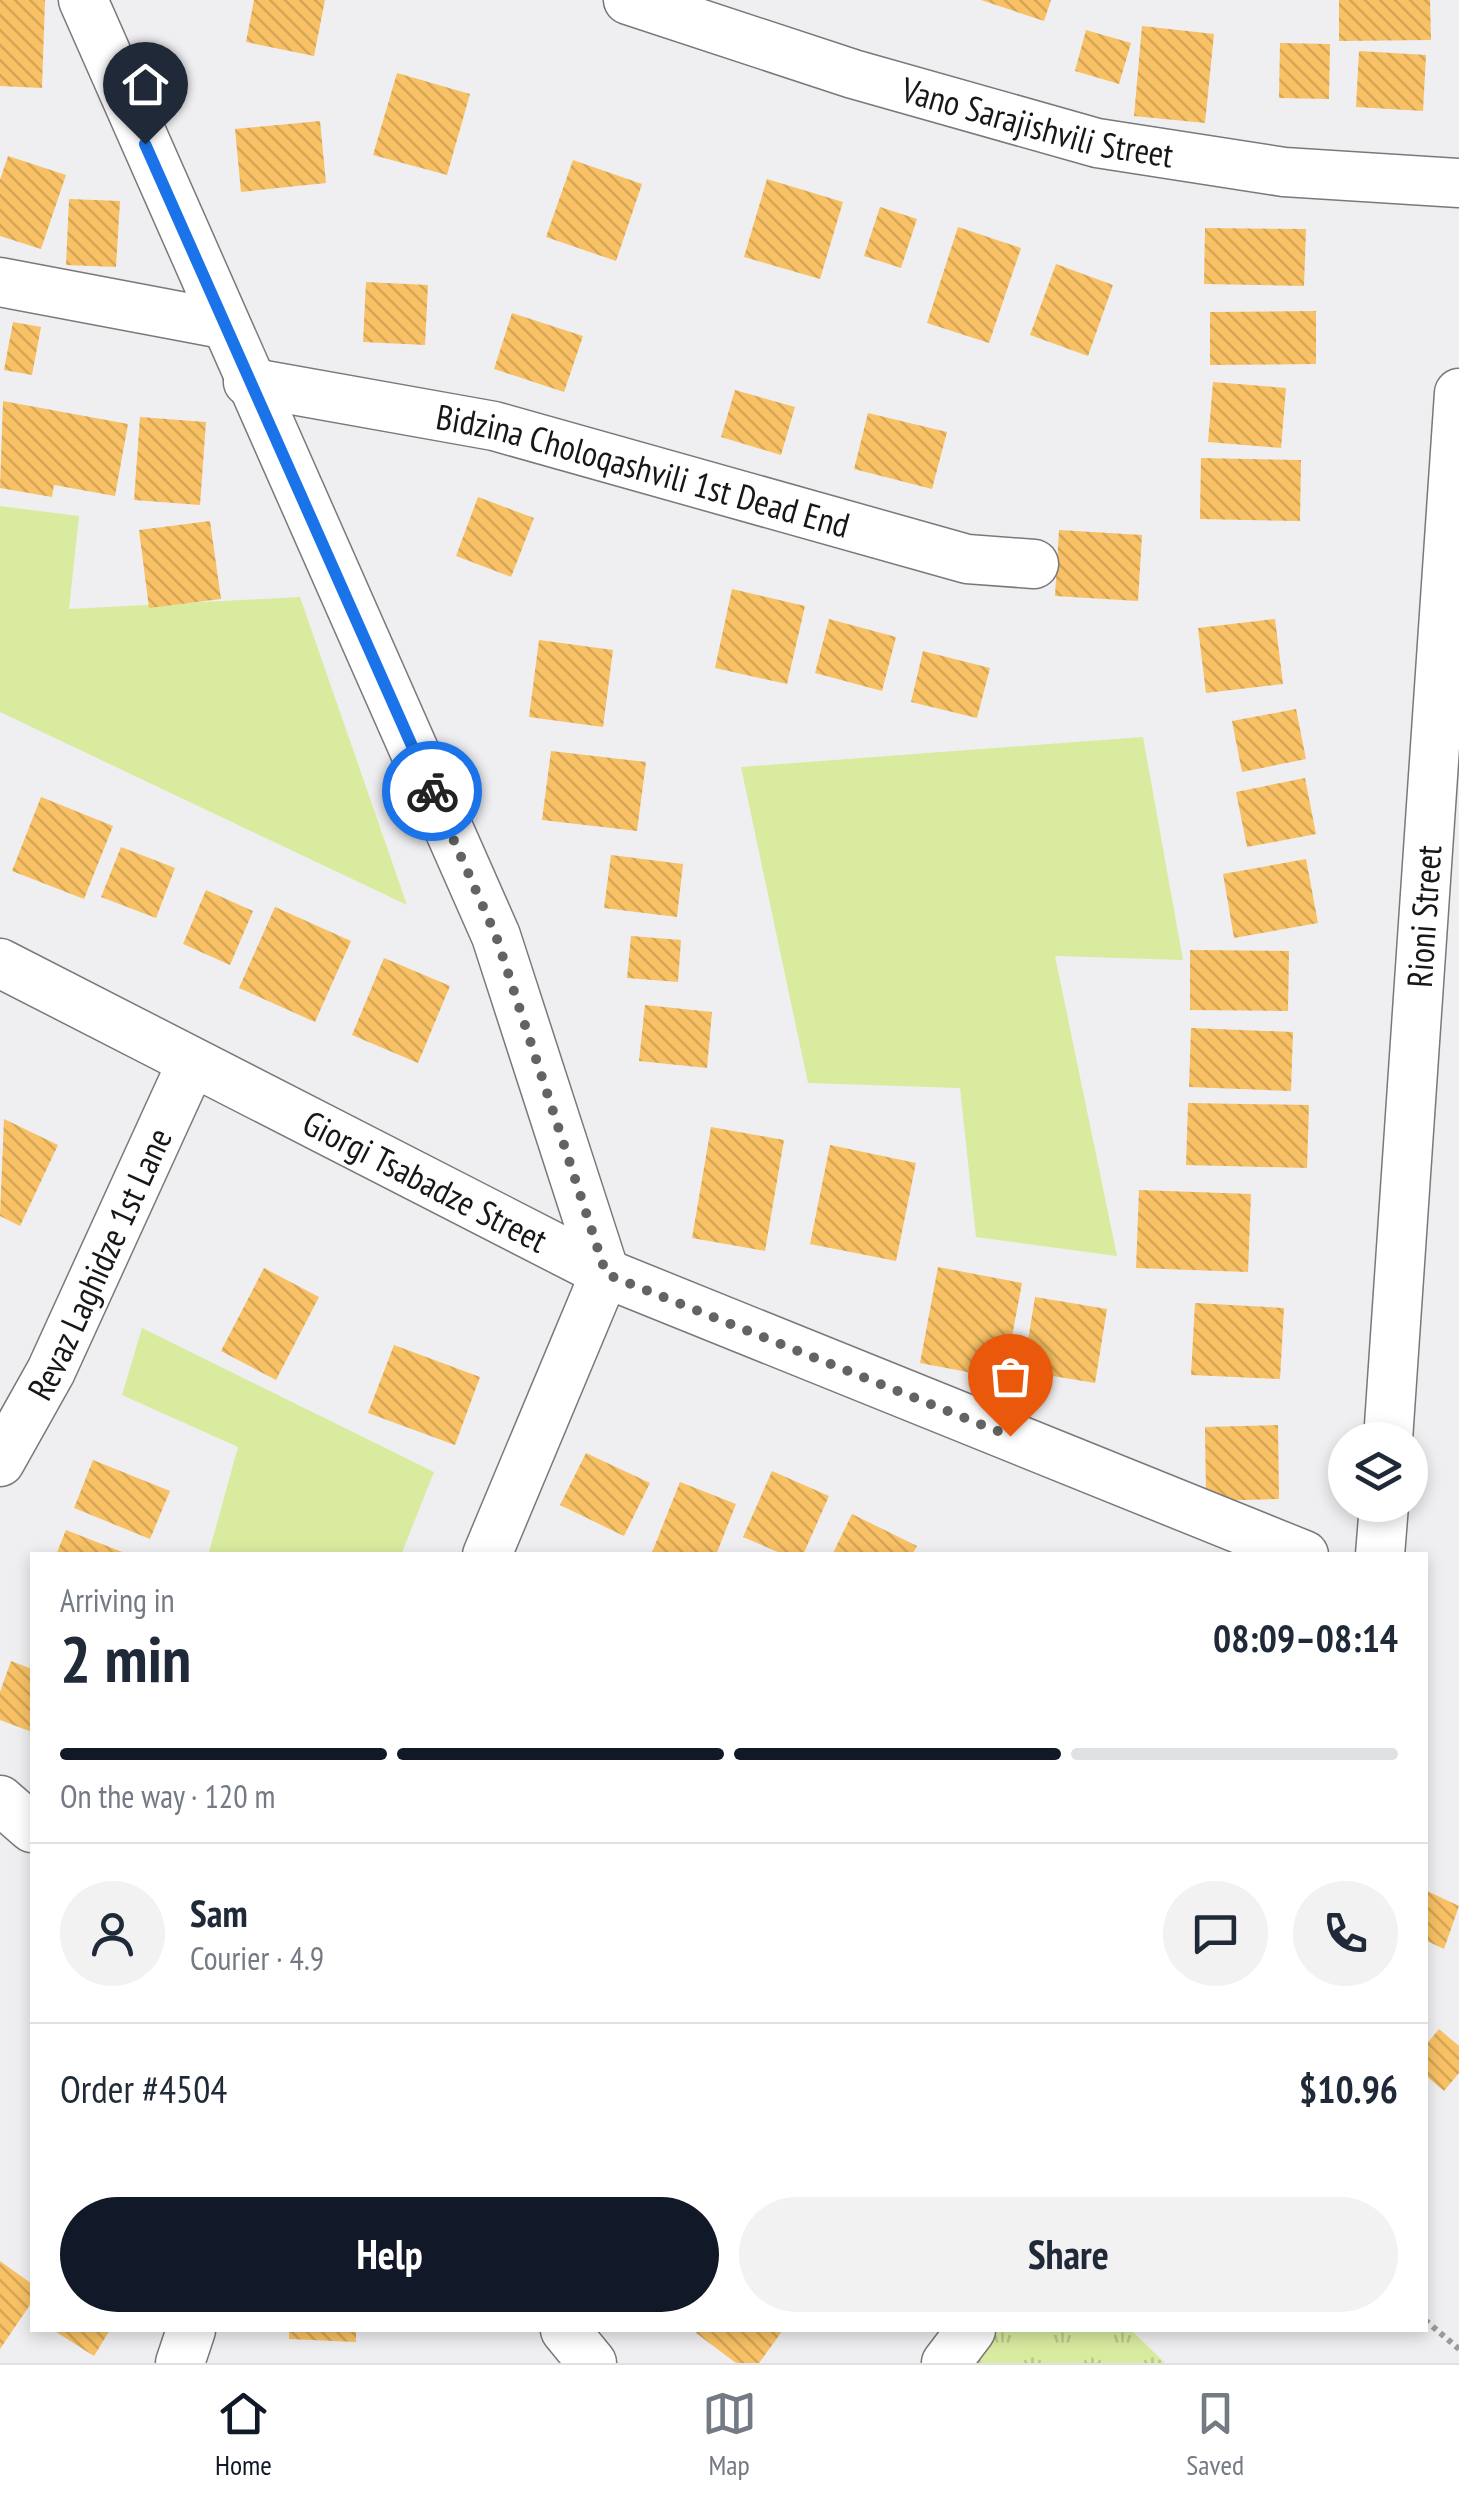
<!DOCTYPE html>
<meta charset="utf-8">
<style>
body{margin:0;font-family:"PT Sans Narrow",sans-serif;background:#f2f2f3;color:#1f2937;height:100vh;display:flex;flex-direction:column;font-size:38px;white-space:nowrap}
*{box-sizing:border-box;margin:0}
p{font-size:32px;color:#747a83}
.icon{flex:none;width:55px;height:55px;fill:none;stroke:currentColor;stroke-width:2;stroke-linecap:round;stroke-linejoin:round}
.map{position:relative;flex:1;overflow:hidden}
.drawer{position:absolute;left:30px;top:1552px;width:1398px;height:780px;display:flex;flex-direction:column;background:#fff;border-radius:0px;box-shadow:0 5px 15px #0003}
.drawer>*{flex:none}
.buttons{position:absolute;left:1328px;top:1422px;display:grid;gap:20px}
.buttons a{display:grid;place-items:center;width:100px;height:100px;border-radius:50%;background:#fff;box-shadow:0 5px 15px #0003;font-size:50px}
.pin{position:absolute;display:grid;place-items:center;width:85px;height:85px;color:#fff;margin:-102px -42px;border-radius:50% 50% 50% 0;rotate:-45deg;box-shadow:0 0 10px #0007}
.pin .icon{rotate:45deg}
.courier{position:absolute;display:grid;place-items:center;width:100px;height:100px;margin:-50px;border:8px solid #1a73e8;border-radius:50%;background:#fff;color:#222;box-shadow:0 2px 12px #0007}
.head em{font-style:normal;font-weight:700}
.head div{display:flex;flex-direction:column-reverse}
.head{display:flex;align-items:center;justify-content:space-between;height:170px;padding:0 30px}
h1{font-size:65px;font-weight:700;line-height:75px}
.bar{display:grid;grid-template-columns:repeat(4,1fr);gap:15px 10px;align-content:center;height:120px;padding:0 30px}
.bar i{height:12px;border-radius:8px;background:#e0e1e3}
.bar .current{background:#111827}
.bar p{grid-column:span 4}
.line{display:flex;align-items:center;gap:25px;padding:0 30px;border-top:2px solid #e0e1e3}
.line div{flex:1}
.round{display:grid;place-items:center;flex:none;width:105px;height:105px;border-radius:52px;background:#f2f2f3}
.action{display:flex;gap:20px;margin-top:auto;padding:20px 30px}
.action a{flex:1;height:115px;border-radius:60px;background:#111827;color:#fff;font-size:40px;font-weight:700;line-height:115px;text-align:center}
.action a+a{background:#f2f2f3;color:#1f2937}
.tab-bar{display:flex;justify-content:space-around;align-items:center;height:140px;border-top:2px solid #e0e1e3;background:#fff;font-size:28px;color:#747a83}
.tab-bar a{display:grid;justify-items:center;gap:5px}
.tab-bar .current{color:#111827}
.map>svg:first-child{display:block}
</style>
<div class="map">
<svg width="1459" height="2363" viewBox="0 0 1459 2363">
<defs>
<pattern id="grass-tufts" width="24" height="20" patternUnits="userSpaceOnUse" patternTransform="scale(2.5)"><rect width="24" height="20" fill="#d8eb9f"/><path d="M3 7l-1-3M5 7V3M7 7l1-3M15 17l-1-3M17 17v-4M19 17l1-3" fill="none" stroke="#b9c988"/></pattern>
<pattern id="building-back-hatch" width="6" height="6" patternUnits="userSpaceOnUse" patternTransform="scale(2.5)"><rect width="6" height="6" fill="#f8c165"/><path d="M-1 5l2 2M0 0l6 6M5-1l2 2" fill="none" stroke="#d4a557"/></pattern>
</defs>
<rect width="100%" height="100%" fill="#efeff1"/>
<path fill="url(#grass-tufts)" d="M989 2330H1131L1165 2363H962Z"/>
<path fill="#d8eb9f" d="M0 506 79 516 69 609 300 597 407 905 0 712Z
M1143 737 1183 960 1055 956 1117 1256 976 1237 960 1088 808 1083 741 767Z
M142 1328 434 1472 401 1555 209 1552 238 1447 122 1395Z"/>
<path fill="url(#building-back-hatch)" d="M0 0H45L42 88 0 86Z
M254 0H325L314 56 246 42Z
M981 0H1051L1044 21Z
M1339 0H1430L1431 40 1339 41Z
M1142 26 1214 34 1205 123 1134 116Z
M1086 30 1131 43 1119 84 1075 71Z
M1280 43 1330 44 1329 99 1279 98Z
M1359 51 1426 55 1423 111 1356 107Z
M397 73 470 94 447 175 373 155Z
M320 121 326 183 241 192 235 129Z
M8 156 66 175 41 249 0 236V180Z
M573 160 642 184 616 261 546 237Z
M767 179 843 202 820 279 744 257Z
M69 199 120 201 116 267 66 265Z
M880 207 917 219 901 268 864 256Z
M958 227 1021 248 989 343 927 323Z
M1205 228 1306 229 1304 286 1204 284Z
M1056 264 1113 285 1088 356 1030 335Z
M366 282 428 285 425 345 363 342Z
M1316 311V364L1210 365V312Z
M512 313 583 336 564 392 494 369Z
M13 322 41 327 32 375 4 370Z
M1213 382 1286 388 1281 448 1208 442Z
M735 390 795 407 781 455 721 437Z
M3 401 128 424 115 496 54 485 52 497 0 488Z
M868 413 947 432 932 489 854 469Z
M140 417 206 422 200 505 134 500Z
M1201 458 1301 460 1300 521 1200 519Z
M478 497 534 518 511 577 456 556Z
M210 521 221 599 149 608 139 530Z
M1059 530 1142 535 1138 601 1055 596Z
M732 589 805 606 787 684 715 668Z
M829 619 896 637 882 691 815 673Z
M1275 619 1283 684 1206 693 1198 628Z
M539 640 613 650 603 727 529 717Z
M923 651 990 668 977 718 911 702Z
M1296 709 1306 759 1242 772 1232 721Z
M551 751 646 762 637 831 542 820Z
M1305 778 1316 834 1247 847 1236 792Z
M41 797 113 826 84 899 12 871Z
M121 847 175 868 156 918 101 897Z
M611 855 683 864 677 917 604 908Z
M1306 859 1318 923 1234 938 1223 874Z
M206 890 253 911 230 965 183 944Z
M275 907 351 941 315 1022 239 988Z
M631 936 681 940 678 982 627 978Z
M1190 950 1289 951 1288 1011 1190 1010Z
M384 958 450 986 418 1063 352 1035Z
M645 1005 712 1012 707 1068 639 1061Z
M1191 1028 1293 1032 1291 1091 1189 1087Z
M1188 1103 1309 1105 1307 1168 1186 1165Z
M4 1119 58 1145 20 1226 0 1216Z
M711 1127 784 1140 765 1251 692 1238Z
M830 1145 916 1163 896 1261 810 1244Z
M1139 1190 1251 1194 1248 1272 1136 1268Z
M938 1267 1022 1283 1004 1379 920 1363Z
M264 1268 319 1297 276 1380 221 1351Z
M1035 1297 1107 1309 1095 1383 1023 1371Z
M1195 1303 1284 1308 1280 1379 1191 1375Z
M394 1345 480 1377 455 1445 368 1413Z
M1278 1425 1279 1499 1206 1501 1205 1427Z
M586 1453 650 1483 624 1536 560 1505Z
M93 1460 170 1491 150 1539 74 1508Z
M772 1471 829 1496 803 1555H785L743 1537Z
M680 1482 736 1504 716 1555H651Z
M852 1514 917 1546 912 1555H832Z
M66 1530 130 1555H56Z
M11 1661 32 1669V1732L0 1720V1692Z
M1425 1890 1459 1906 1444 1949 1425 1940Z
M1439 2029 1459 2046V2073L1444 2091 1425 2075V2046Z
M0 2261 32 2284V2302L0 2349Z
M53 2330H110L94 2356Z
M289 2330H356V2342L289 2339Z
M698 2330H783L759 2363H736L696 2333Z"/>
<g fill="none" stroke-linecap="round" stroke-linejoin="round">
<defs>
<g id="minor">
<path d="M83 0 496 936 605 1273 487 1555"/>
<path id="s1" d="M628 0 853 74 1097 143 1284 172 1459 183"/>
<path d="M0 282 222 324"/>
<path id="s2" d="M248 382 494 426 967 559 1034 564"/>
<path id="s3" d="M0 963 605 1273 1304 1555"/>
<path id="s4" d="M1388 1440 1459 393"/>
<path id="s5" d="M0 1462 51 1371 192 1062"/>
<path d="M1380 1555 1384 1505"/>
<path d="M0 1800 32 1828"/>
<path d="M565 2330 592 2363"/>
<path d="M180 2363 191 2330"/>
<path d="M946 2363 971 2330"/>
</g>
</defs>
<use href="#minor" stroke="#79797b" stroke-width="51"/>
<path stroke="#9a9a9b" stroke-width="6" stroke-dasharray="5 5" stroke-linecap="butt" d="M1425 2320 1459 2349"/>
<use href="#minor" stroke="#fff" stroke-width="48"/>
</g>
<g fill="none" stroke-linecap="round" stroke-linejoin="round">
<path stroke="#636364" stroke-width="10" stroke-dasharray="0 18" d="M432 791 496 936 606 1274 1010 1436"/>
<path stroke="#1a73e8" stroke-width="12" d="M145 144 432 791"/>
</g>
<g text-anchor="middle" dominant-baseline="central" stroke-width="9" stroke-linejoin="round" paint-order="stroke">
<g font-size="35" fill="#171718" stroke="#fdfdfe">
<text stroke="none"><textPath href="#s1" startOffset="428">Vano Sarajishvili Street</textPath></text>
<text stroke="none"><textPath href="#s2" startOffset="405">Bidzina Choloqashvili 1st Dead End</textPath></text>
<text stroke="none"><textPath href="#s4" startOffset="525">Rioni Street</textPath></text>
<text stroke="none"><textPath href="#s3" startOffset="478">Giorgi Tsabadze Street</textPath></text>
<text stroke="none"><textPath href="#s5" startOffset="222">Revaz Laghidze 1st Lane</textPath></text>
</g>
</g>
</svg>
<div class="buttons">
<a><svg class="icon" aria-label="layers" viewBox="0 0 24 24"><path d="M12 4l9 5-9 5-9-5zM3 14l9 5 9-5"/></svg></a>
</div>
<div class="pin" style="left:1010px;top:1436px;background:#ea580c"><svg class="icon" aria-label="bag" viewBox="0 0 24 24"><path d="M5 8h14l-1 12H6zM9 8a3 3 0 0 1 6 0"/></svg></div>
<div class="pin" style="left:145px;top:144px;background:#1f2937"><svg class="icon" aria-label="home" viewBox="0 0 24 24"><path d="M3 11l9-7 9 7M6 9v11h12V9"/></svg></div>
<div class="courier" style="left:432px;top:791px"><svg class="icon" aria-label="bike" viewBox="0 0 24 24"><circle cx="6" cy="16" r="4"/><circle cx="18" cy="16" r="4"/><path d="M6 16l4-8h5l3 8M10 8l3 8H6M13 5h3"/></svg></div>
<section class="drawer">
<div class="head"><div><h1>2 min</h1><p>Arriving in</p></div><em>08:09–08:14</em></div>
<div class="bar"><i class="current"></i><i class="current"></i><i class="current"></i><i></i><p>On the way · 120 m</p></div>
<div class="line" style="height:180px"><a class="round"><svg class="icon" aria-label="person" viewBox="0 0 24 24"><circle cx="12" cy="8" r="4"/><path d="M4 21q1-7 8-7t8 7"/></svg></a><div><b>Sam</b><p>Courier · 4.9</p></div><a class="round"><svg class="icon" aria-label="chat" viewBox="0 0 24 24"><path d="M4 5h16v11H9l-5 4z"/></svg></a><a class="round"><svg class="icon" aria-label="phone" viewBox="0 0 24 24"><path d="M5 4h4l2 5-3 2q2 4 5 5l2-3 5 2v4C11 20 4 13 5 4z"/></svg></a></div>
<div class="line" style="height:130px"><div>Order #4504</div><b>$10.96</b></div>
<div class="action"><a>Help</a><a>Share</a></div>
</section>
</div>
<nav class="tab-bar">
<a class="current"><svg class="icon" aria-label="home" viewBox="0 0 24 24"><path d="M3 11l9-7 9 7M6 9v11h12V9"/></svg>Home</a>
<a><svg class="icon" aria-label="map" viewBox="0 0 24 24"><path d="M3 6l6-2 6 2 6-2v14l-6 2-6-2-6 2zM9 4v14M15 6v14"/></svg>Map</a>
<a><svg class="icon" aria-label="saved" viewBox="0 0 24 24"><path d="M7 4h10v16l-5-4-5 4z"/></svg>Saved</a>
</nav>
